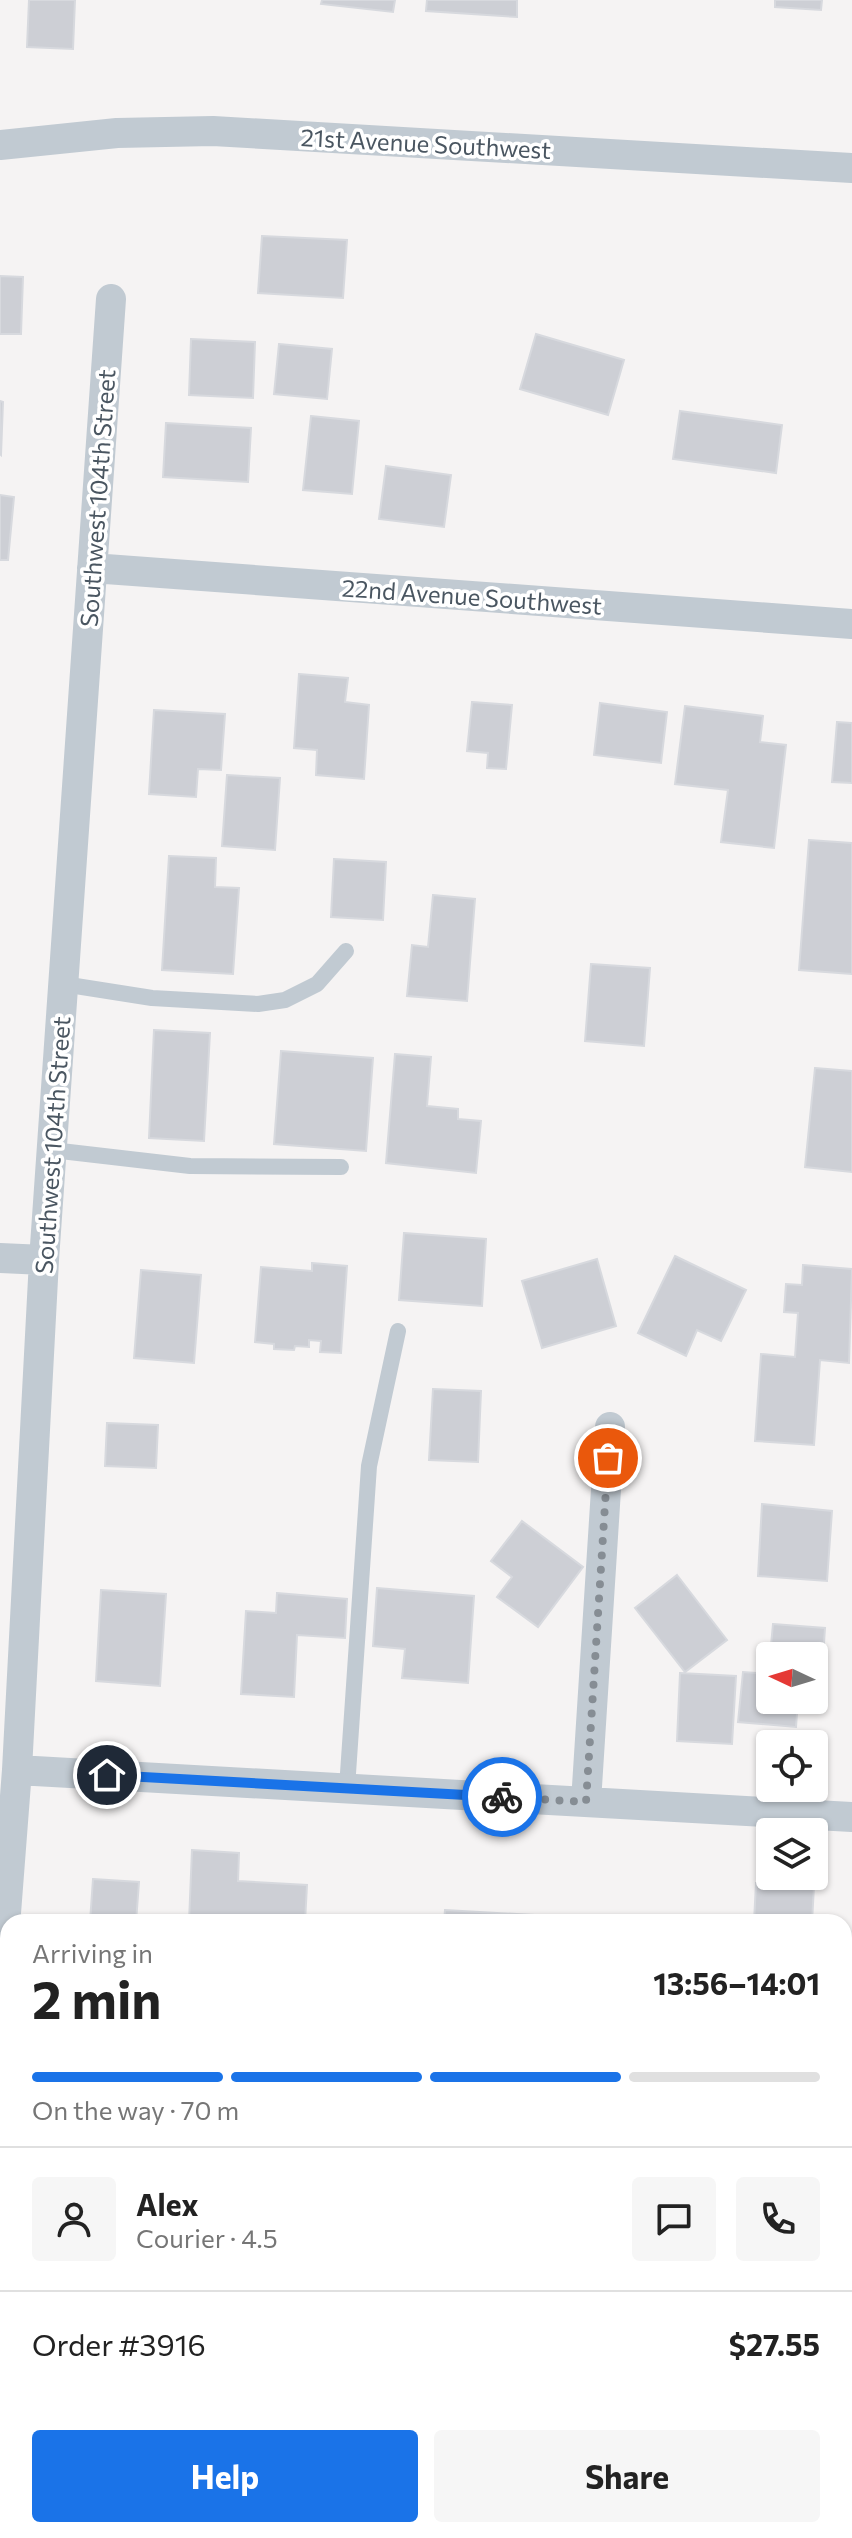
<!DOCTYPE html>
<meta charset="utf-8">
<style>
body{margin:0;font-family:Commissioner,sans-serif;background:#f6f6f6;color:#222;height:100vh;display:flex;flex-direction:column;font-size:30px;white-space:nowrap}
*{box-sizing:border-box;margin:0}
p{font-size:26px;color:#767676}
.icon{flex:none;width:44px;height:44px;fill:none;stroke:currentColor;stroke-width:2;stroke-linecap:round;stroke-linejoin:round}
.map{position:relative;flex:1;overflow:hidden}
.drawer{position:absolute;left:0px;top:1914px;width:852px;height:624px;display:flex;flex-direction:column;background:#fff;border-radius:24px 24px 0 0;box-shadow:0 2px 6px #0004}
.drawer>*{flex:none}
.needle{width:52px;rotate:274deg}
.controls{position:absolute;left:756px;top:1642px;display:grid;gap:16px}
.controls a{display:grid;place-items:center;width:72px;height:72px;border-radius:8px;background:#fff;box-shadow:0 2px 6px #0004;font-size:40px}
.pin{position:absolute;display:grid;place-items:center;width:68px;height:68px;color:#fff;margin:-34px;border:4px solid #fff;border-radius:50%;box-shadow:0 2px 8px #0007}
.courier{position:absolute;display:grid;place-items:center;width:80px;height:80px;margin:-40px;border:6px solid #1a73e8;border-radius:50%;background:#fff;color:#222;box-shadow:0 2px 10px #0007}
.headline em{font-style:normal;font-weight:700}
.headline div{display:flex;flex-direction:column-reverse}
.headline{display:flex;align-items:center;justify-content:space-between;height:136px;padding:0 32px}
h1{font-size:52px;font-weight:700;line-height:60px}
.bar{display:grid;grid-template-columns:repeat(4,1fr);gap:12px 8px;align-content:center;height:96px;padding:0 32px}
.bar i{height:10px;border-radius:6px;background:#e0e0e0}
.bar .current{background:#1a73e8}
.bar p{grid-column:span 4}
.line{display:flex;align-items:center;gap:20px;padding:0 32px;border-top:2px solid #e0e0e0}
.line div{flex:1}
.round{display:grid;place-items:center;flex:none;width:84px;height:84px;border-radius:8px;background:#f6f6f6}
.cta{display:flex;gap:16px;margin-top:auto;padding:16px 32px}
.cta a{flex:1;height:92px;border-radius:8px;background:#1a73e8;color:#fff;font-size:32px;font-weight:700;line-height:92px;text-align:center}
.cta a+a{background:#f6f6f6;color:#222}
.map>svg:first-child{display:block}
</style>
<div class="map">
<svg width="852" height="2538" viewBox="0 0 852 2538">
<rect width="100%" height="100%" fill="#f5f3f3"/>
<path fill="#cdcfd5" stroke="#d7d9de" stroke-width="2" d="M29 0H75L73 49 27 47Z
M322 0H395L393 12 321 4Z
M427 0H517V17L426 11Z
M775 0H822L821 10 775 7Z
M262 236 347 240 343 298 258 293Z
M0 276 23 277 21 334H0Z
M536 334 624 360 608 415 520 389Z
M191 339 255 342 253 398 189 395Z
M279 344 332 349 327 399 274 394Z
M0 401 3 402 1 455 0 454Z
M680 411 782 425 776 473 673 459Z
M311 416 359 421 352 494 303 490Z
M166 423 251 428 248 482 163 477Z
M386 466 451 475 444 527 379 519Z
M0 495 14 497 8 560H0Z
M299 674 348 678 345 702 369 705 364 779 316 775 317 750 294 748Z
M472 702 512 705 506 769 487 768 488 753 467 751Z
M600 703 667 712 661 763 594 755Z
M685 706 763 716 760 742 786 745 774 848 721 842 728 790 675 784Z
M154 710 225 714 221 770 198 769 196 797 149 794Z
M837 722 852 723V783L832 782Z
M227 775 280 778 275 850 222 846Z
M809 840 852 843V974L799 970Z
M169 856 216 858 215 887 239 888 233 974 162 970Z
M334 859 386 862 383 920 331 917Z
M433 895 475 899 467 1001 407 996 412 945 428 947Z
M591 964 650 968 644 1046 585 1041Z
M154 1030 210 1033 204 1141 149 1138Z
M281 1051 373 1058 366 1151 274 1144Z
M395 1054 431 1057 427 1106 458 1109V1119L481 1121 476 1173 386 1163Z
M815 1068 852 1071V1172L805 1167Z
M404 1233 486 1239 482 1306 399 1300Z
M675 1256 746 1290 721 1341 697 1330 686 1356 638 1333Z
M597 1259 616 1326 542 1348 522 1281Z
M312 1263 347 1266 341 1353 320 1352 321 1341 309 1340V1347L295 1346 294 1350 274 1349V1344L255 1342 261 1267 312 1271Z
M803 1265 852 1269 849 1363 820 1360 814 1445 755 1441 761 1354 795 1357 798 1313 784 1312 786 1284 802 1285Z
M141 1270 201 1275 194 1363 134 1358Z
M433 1389 481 1391 478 1462 429 1460Z
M107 1423 158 1425 156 1468 105 1466Z
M762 1504 832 1511 827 1581 758 1576Z
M522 1521 583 1567 538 1627 497 1597 512 1577 491 1561Z
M677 1575 727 1640 685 1672 635 1608Z
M377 1588 474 1596 468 1683 402 1678 405 1649 373 1646Z
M101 1590 166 1594 160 1686 96 1681Z
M277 1593 347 1599 345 1638 297 1635 294 1697 241 1694 246 1611 276 1613Z
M773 1624 825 1628 821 1687 814 1686V1656H770Z
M770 1659V1700H798L796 1727 738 1722 743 1672 769 1674Z
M680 1673 736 1676 732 1744 677 1741Z
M192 1850 239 1853 238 1881 307 1885 305 1922H189Z
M93 1879 139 1882 136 1922H90Z
M756 1883 814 1886 812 1922H754Z
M445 1910 534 1915V1922H444Z
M316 1916 396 1922H316Z
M581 1916 668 1922H581Z
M303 2530H364V2538H303Z
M614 2531 692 2535V2538H613Z
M826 2533 852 2535V2538H826Z"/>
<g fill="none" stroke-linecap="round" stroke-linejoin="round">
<path stroke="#c1cad2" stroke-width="16" d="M63 984 152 998 258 1004 285 1000 317 984 346 951
M52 1150 190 1166 341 1167
M347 1788 369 1466 398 1331"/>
<path stroke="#c1cad2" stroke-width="30" d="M0 145 117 133 213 131 852 168
M92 568 852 624
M0 1258 44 1260
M17 1770 852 1817
M586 1802 610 1427
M0 1991 17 1770 44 1260 111 299"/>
<path stroke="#c1cad2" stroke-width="38" d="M0 2392 8 2393
M844 2449H852"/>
</g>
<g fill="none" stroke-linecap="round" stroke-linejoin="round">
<path stroke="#868d94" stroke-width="8" stroke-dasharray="0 14.4" d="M502 1797 586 1802 608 1458"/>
<path stroke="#1a73e8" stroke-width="10" d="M107 1775 502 1797"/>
</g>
<g text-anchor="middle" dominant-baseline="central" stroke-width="7" stroke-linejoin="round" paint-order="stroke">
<g font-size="24" fill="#4a5661" stroke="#fff">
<text transform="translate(426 143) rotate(3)">21st Avenue Southwest</text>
<text transform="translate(97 498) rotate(-86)">Southwest 104th Street</text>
<text transform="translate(472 596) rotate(4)">22nd Avenue Southwest</text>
<text transform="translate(52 1145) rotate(-86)">Southwest 104th Street</text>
</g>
</g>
</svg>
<div class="controls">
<a><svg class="needle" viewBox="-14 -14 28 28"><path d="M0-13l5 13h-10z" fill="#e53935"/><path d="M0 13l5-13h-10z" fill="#767676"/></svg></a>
<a><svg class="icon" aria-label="locate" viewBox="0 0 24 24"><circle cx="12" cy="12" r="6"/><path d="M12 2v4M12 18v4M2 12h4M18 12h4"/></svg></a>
<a><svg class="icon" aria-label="layers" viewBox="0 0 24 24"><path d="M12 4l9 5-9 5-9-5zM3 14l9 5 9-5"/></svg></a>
</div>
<div class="pin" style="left:608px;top:1458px;background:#ea580c"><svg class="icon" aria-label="bag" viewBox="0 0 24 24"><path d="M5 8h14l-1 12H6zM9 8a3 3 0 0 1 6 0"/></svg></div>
<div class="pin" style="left:107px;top:1775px;background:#1f2937"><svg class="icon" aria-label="home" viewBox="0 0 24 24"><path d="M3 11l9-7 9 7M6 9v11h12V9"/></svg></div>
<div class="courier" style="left:502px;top:1797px"><svg class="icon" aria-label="bike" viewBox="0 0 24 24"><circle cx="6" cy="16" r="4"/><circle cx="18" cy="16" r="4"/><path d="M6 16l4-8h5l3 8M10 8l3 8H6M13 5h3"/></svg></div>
<section class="drawer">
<div class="headline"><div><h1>2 min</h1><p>Arriving in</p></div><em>13:56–14:01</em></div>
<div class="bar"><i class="current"></i><i class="current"></i><i class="current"></i><i></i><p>On the way · 70 m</p></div>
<div class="line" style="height:144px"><a class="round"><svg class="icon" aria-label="person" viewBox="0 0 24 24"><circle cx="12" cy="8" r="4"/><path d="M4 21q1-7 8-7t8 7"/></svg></a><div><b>Alex</b><p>Courier · 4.5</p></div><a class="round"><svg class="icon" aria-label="chat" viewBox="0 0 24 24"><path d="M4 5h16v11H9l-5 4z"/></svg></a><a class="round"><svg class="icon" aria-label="phone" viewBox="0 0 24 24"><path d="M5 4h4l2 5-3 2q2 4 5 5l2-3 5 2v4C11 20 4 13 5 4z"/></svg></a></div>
<div class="line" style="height:104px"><div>Order #3916</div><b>$27.55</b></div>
<div class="cta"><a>Help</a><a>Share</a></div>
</section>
</div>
